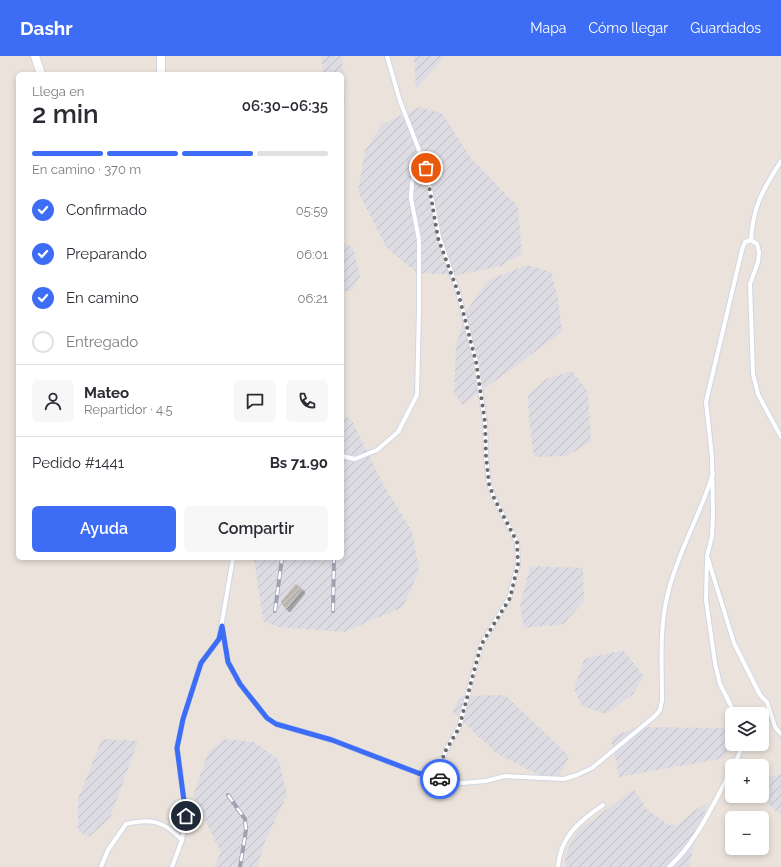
<!DOCTYPE html>
<html lang="es">
<meta charset="utf-8">
<style>
body{margin:0;font-family:Raleway,sans-serif;background:#f7f7f7;color:#2b2b33;height:100vh;display:flex;flex-direction:column;font-size:15px;white-space:nowrap}
*{box-sizing:border-box;margin:0}
p{font-size:13px;color:#7c7c81}
.icon{flex:none;width:22px;height:22px;fill:none;stroke:currentColor;stroke-width:2;stroke-linecap:round;stroke-linejoin:round}
.map{position:relative;flex:1;overflow:hidden}
.drawer{position:absolute;left:16px;top:16px;width:328px;height:488px;display:flex;flex-direction:column;background:#fff;border-radius:6px;box-shadow:0 2px 6px #0003}
.drawer>*{flex:none}
.tools{position:absolute;left:725px;top:651px;display:grid;gap:8px}
.tools a{display:grid;place-items:center;width:44px;height:44px;border-radius:6px;background:#fff;box-shadow:0 2px 6px #0003;font-size:20px}
.pin{position:absolute;display:grid;place-items:center;width:34px;height:34px;color:#fff;margin:-17px;border:2px solid #fff;border-radius:50%;box-shadow:0 1px 4px #0007}
.courier{position:absolute;display:grid;place-items:center;width:40px;height:40px;margin:-20px;border:3px solid #3e6df5;border-radius:50%;background:#fff;color:#222;box-shadow:0 1px 5px #0007}
.summary em{font-style:normal;font-weight:600}
.summary div{display:flex;flex-direction:column-reverse}
.summary{display:flex;align-items:center;justify-content:space-between;height:68px;padding:0 16px}
h1{font-size:26px;font-weight:600;line-height:30px}
.bar{display:grid;grid-template-columns:repeat(4,1fr);gap:6px 4px;align-content:center;height:48px;padding:0 16px}
.bar i{height:5px;border-radius:3px;background:#e1e1e2}
.bar .current{background:#3e6df5}
.bar p{grid-column:span 4}
.line{display:flex;align-items:center;gap:10px;padding:0 16px;border-top:1px solid #e1e1e2}
.line div{flex:1}
.round{display:grid;place-items:center;flex:none;width:42px;height:42px;border-radius:6px;background:#f7f7f7}
ol{padding:0 16px;list-style:none}
li{display:flex;align-items:center;gap:12px;height:44px}
li p{margin-inline-start:auto}
li .icon{padding:4px;border-radius:50%;background:#3e6df5;color:#fff;stroke-width:4}
li:last-child{color:#7c7c81}
li i{width:22px;height:22px;border:2px solid #e1e1e2;border-radius:50%}
.button{display:flex;gap:8px;margin-top:auto;padding:8px 16px}
.button a{flex:1;height:46px;border-radius:6px;background:#3e6df5;color:#fff;font-size:16px;font-weight:600;line-height:46px;text-align:center}
.button a+a{background:#f7f7f7;color:#2b2b33}
header{display:flex;align-items:center;gap:24px;box-sizing:border-box;height:56px;padding:0 20px;background:#3e6df5;color:#fff}
header strong{font-size:19px}
nav{display:flex;gap:22px;margin-inline-start:auto;font-size:14px}
.map>svg:first-child{display:block}
</style>
<header>
<strong>Dashr</strong>
<nav><a>Mapa</a><a>Cómo llegar</a><a>Guardados</a></nav>
</header>
<div class="map">
<svg width="781" height="811" viewBox="0 0 781 811">
<defs>
<pattern id="industrial-furrows" width="10" height="10" patternUnits="userSpaceOnUse"><rect width="10" height="10" fill="#dddce3"/><path d="M-1 1l2-2M0 10L10 0M9 11l2-2" fill="none" stroke="#bebdc3"/></pattern>
<pattern id="building-hatch" width="6" height="6" patternUnits="userSpaceOnUse"><rect width="6" height="6" fill="#c3bdb8"/><path d="M-1 1l2-2M0 6l6-6M5 7l2-2" fill="none" stroke="#a8a29e"/></pattern>
<filter id="shadow"><feDropShadow dx="3.5" dy="3.5" stdDeviation="0" flood-color="#0004"/></filter>
</defs>
<rect width="100%" height="100%" fill="#ebe3db"/>
<path fill="url(#industrial-furrows)" d="M321 0H342L345 50 342 51V18H321L323 15Z
M414 0H443V2L416 33Z
M419 51 442 57 470 101 518 151 522 198 501 210 457 219 417 217 386 191 358 135 365 95 382 68Z
M342 187 353 191 360 220 351 235H342Z
M527 209 551 216 558 243 562 276 462 349 454 337 456 289 466 256 488 224Z
M572 315 588 336 591 386 566 400 534 401 529 363 528 339 546 323Z
M342 359 351 363 383 428 412 476 419 515 403 551 344 576 279 571 263 565 254 502H342Z
M530 510 583 512 584 545 563 568 524 572 520 550Z
M623 594 644 620 633 638 606 658 582 650 574 633 584 603Z
M505 639 569 700 559 721 545 722 496 697 452 655 461 640Z
M636 671 728 672 732 688 724 702 619 721 611 682Z
M102 683 138 685 110 762 89 781 78 775V743Z
M223 683 254 686 279 704 287 739 266 783 257 811H214L221 796 193 740 208 697Z
M781 718V759L771 751 762 739V722Z
M634 733 647 753 667 768 677 770 695 754 708 746 694 788 689 811H565V803L571 785 579 774Z"/>
<path fill="url(#building-hatch)" stroke="#c6bfb5" filter="url(#shadow)" d="M296 528 302 533 286 553 281 546Z"/>
<g fill="none" stroke-linecap="round" stroke-linejoin="round">
<defs>
<path id="lane" d="M387 0 400 45 426 112 439 181 458 236 476 306 485 366 486 400 489 428 494 442 517 486 518 508 509 542 481 589 459 671 446 694 440 709 442 723
M751 184C753 149 763 134 781 105
M342 400 355 403 377 394 398 376 417 339 419 253V184L411 142 412 127 419 97
M708 503 734 587 760 639 767 646 775 671 781 678
M222 570 228 606 240 628 267 662 276 668 332 684 418 717 442 723 462 727 486 725 505 720 564 723 577 719 592 712 655 660 660 654 662 644C662 608 659 572 668 537 678 495 701 458 713 417
M735 658 720 628 715 607 706 544 707 500 712 480 713 458 712 401 706 346 742 194 745 186 751 184 757 188 759 196 758 206 750 228 753 318 758 338 781 381
M734 710 743 688
M101 811 108 794 126 768C151 762 164 765 182 784
M172 811 182 784 186 760 177 692 183 663 201 607 219 583 233 502
M558 811C560 780 580 765 603 749
M669 811C697 786 714 746 732 713"/>
<path id="street" d="M35 0 41 18
M161 0V18"/>
</defs>
<use href="#lane" stroke="#d0d5e2" stroke-width="6"/>
<use href="#street" stroke="#d0d5e2" stroke-width="10"/>
<use href="#lane" stroke="#fff" stroke-width="4"/>
<use href="#street" stroke="#fff" stroke-width="8"/>
<defs>
<path id="rail" d="M275 555 282 502
M333 555 334 502
M228 739 245 763 246 774 240 811"/>
</defs>
<use href="#rail" stroke="#9ea2b3" stroke-width="4"/>
<use href="#rail" stroke="#fff" stroke-width="2.5" stroke-dasharray="8" stroke-linecap="butt"/>
</g>
<g fill="none" stroke-linecap="round" stroke-linejoin="round">
<path stroke="#6d6a67" stroke-width="4" stroke-dasharray="0 7.2" d="M426 112 438 182 458 236 476 306 485 366 486 400 489 428 494 442 517 486 518 508 510 542 481 589 459 672 446 694 440 709 442 723H440"/>
<path stroke="#3e6df5" stroke-width="5" d="M186 760 177 692 183 663 201 607 219 583 222 570 228 606 240 628 267 662 276 668 332 684 418 717 440 723"/>
</g>
</svg>
<div class="tools">
<a><svg class="icon" aria-label="layers" viewBox="0 0 24 24"><path d="M12 4l9 5-9 5-9-5zM3 14l9 5 9-5"/></svg></a>
<a>+</a>
<a>−</a>
</div>
<div class="pin" style="left:426px;top:112px;background:#ea580c"><svg class="icon" aria-label="bag" viewBox="0 0 24 24"><path d="M5 8h14l-1 12H6zM9 8a3 3 0 0 1 6 0"/></svg></div>
<div class="pin" style="left:186px;top:760px;background:#1f2937"><svg class="icon" aria-label="home" viewBox="0 0 24 24"><path d="M3 11l9-7 9 7M6 9v11h12V9"/></svg></div>
<div class="courier" style="left:440px;top:723px"><svg class="icon" aria-label="car" viewBox="0 0 24 24"><path d="M5 17H2v-5l4-1 3-4h7l3 4 3 1v5h-3M9 17h6M6 11h13"/><circle cx="7" cy="17" r="2"/><circle cx="17" cy="17" r="2"/></svg></div>
<section class="drawer">
<div class="summary"><div><h1>2 min</h1><p>Llega en</p></div><em>06:30–06:35</em></div>
<div class="bar"><i class="current"></i><i class="current"></i><i class="current"></i><i></i><p>En camino · 370 m</p></div>
<ol>
<li><svg class="icon" aria-label="check" viewBox="0 0 24 24"><path d="M5 12l5 5 9-10"/></svg>Confirmado<p>05:59</p></li>
<li><svg class="icon" aria-label="check" viewBox="0 0 24 24"><path d="M5 12l5 5 9-10"/></svg>Preparando<p>06:01</p></li>
<li><svg class="icon" aria-label="check" viewBox="0 0 24 24"><path d="M5 12l5 5 9-10"/></svg>En camino<p>06:21</p></li>
<li><i></i>Entregado</li>
</ol>
<div class="line" style="height:72px"><a class="round"><svg class="icon" aria-label="person" viewBox="0 0 24 24"><circle cx="12" cy="8" r="4"/><path d="M4 21q1-7 8-7t8 7"/></svg></a><div><b>Mateo</b><p>Repartidor · 4.5</p></div><a class="round"><svg class="icon" aria-label="chat" viewBox="0 0 24 24"><path d="M4 5h16v11H9l-5 4z"/></svg></a><a class="round"><svg class="icon" aria-label="phone" viewBox="0 0 24 24"><path d="M5 4h4l2 5-3 2q2 4 5 5l2-3 5 2v4C11 20 4 13 5 4z"/></svg></a></div>
<div class="line" style="height:52px"><div>Pedido #1441</div><b>Bs 71.90</b></div>
<div class="button"><a>Ayuda</a><a>Compartir</a></div>
</section>
</div>
